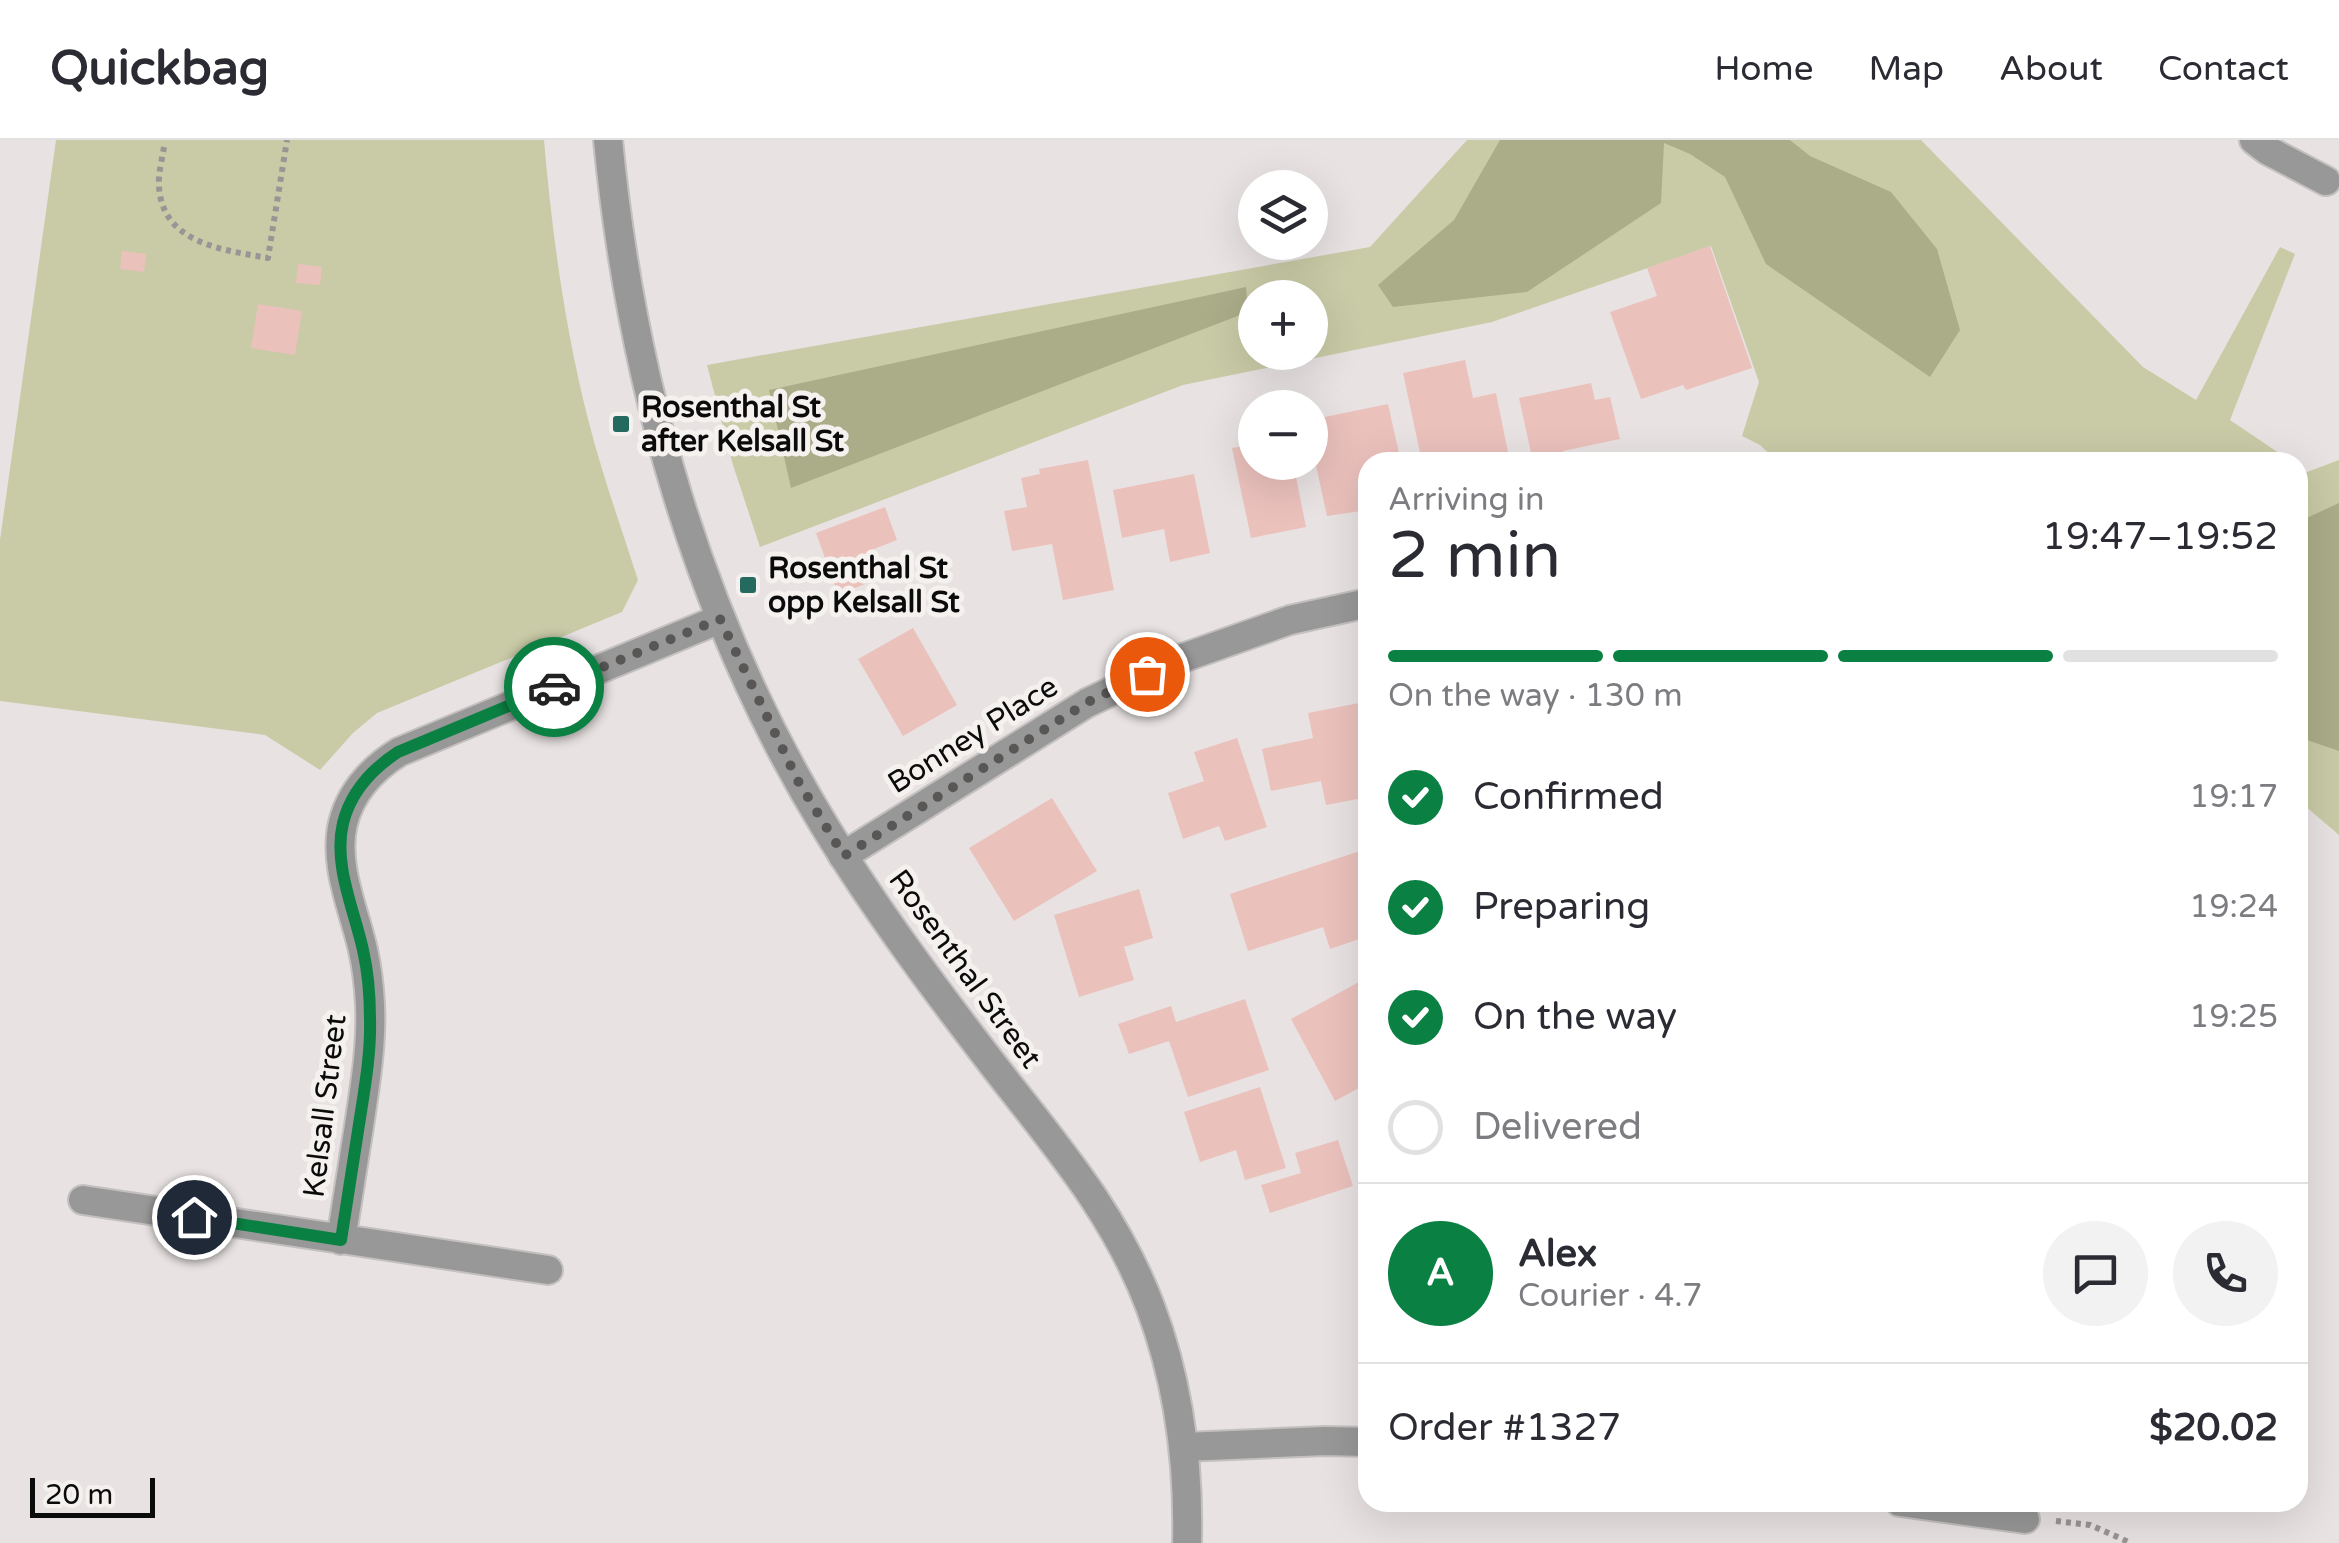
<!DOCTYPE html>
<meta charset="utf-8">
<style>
body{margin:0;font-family:"Varela Round",sans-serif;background:#f2f2f3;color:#2b2b33;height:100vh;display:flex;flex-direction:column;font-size:38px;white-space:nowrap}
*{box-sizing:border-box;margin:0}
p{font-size:32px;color:#7c7c81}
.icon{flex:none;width:55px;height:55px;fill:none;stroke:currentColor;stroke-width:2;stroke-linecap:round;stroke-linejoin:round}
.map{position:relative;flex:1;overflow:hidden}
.panel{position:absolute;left:1358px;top:312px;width:950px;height:1060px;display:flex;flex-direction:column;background:#fff;border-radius:30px;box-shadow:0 10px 40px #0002}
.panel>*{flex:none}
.buttons{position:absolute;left:1238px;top:30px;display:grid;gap:20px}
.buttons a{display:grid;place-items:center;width:90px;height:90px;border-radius:50%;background:#fff;box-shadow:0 10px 40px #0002;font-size:50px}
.scale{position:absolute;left:30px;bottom:25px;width:125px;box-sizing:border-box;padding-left:10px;border:5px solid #0c0b0b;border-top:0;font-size:28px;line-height:35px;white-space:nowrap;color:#0c0b0b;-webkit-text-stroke:8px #f5f1ef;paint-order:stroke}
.pin{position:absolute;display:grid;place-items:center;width:85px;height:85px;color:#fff;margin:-42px;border:5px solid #fff;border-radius:50%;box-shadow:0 2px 10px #0007}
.courier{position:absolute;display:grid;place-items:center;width:100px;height:100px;margin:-50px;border:8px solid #0b8043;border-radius:50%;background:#fff;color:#222;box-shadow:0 2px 12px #0007}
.summary em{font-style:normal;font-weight:600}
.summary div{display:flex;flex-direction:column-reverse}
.summary{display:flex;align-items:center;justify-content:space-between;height:170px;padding:0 30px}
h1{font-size:65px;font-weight:600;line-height:75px}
.bar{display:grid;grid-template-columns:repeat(4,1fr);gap:15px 10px;align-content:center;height:120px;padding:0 30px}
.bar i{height:12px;border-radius:8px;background:#e1e1e2}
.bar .current{background:#0b8043}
.bar p{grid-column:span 4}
.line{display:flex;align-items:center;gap:25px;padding:0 30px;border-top:2px solid #e1e1e2}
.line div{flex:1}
.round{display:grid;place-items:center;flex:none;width:105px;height:105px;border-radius:52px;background:#f2f2f3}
ol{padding:0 30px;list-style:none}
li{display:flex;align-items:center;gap:30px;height:110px}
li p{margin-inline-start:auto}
li .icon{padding:10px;border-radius:50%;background:#0b8043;color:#fff;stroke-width:4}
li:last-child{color:#7c7c81}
li i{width:55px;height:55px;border:5px solid #e1e1e2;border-radius:50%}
header{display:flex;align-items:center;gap:60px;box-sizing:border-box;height:140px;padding:0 50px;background:#fff;border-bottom:2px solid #e1e1e2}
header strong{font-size:48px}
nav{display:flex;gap:55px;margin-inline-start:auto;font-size:35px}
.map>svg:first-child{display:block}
</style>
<header>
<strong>Quickbag</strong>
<nav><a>Home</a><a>Map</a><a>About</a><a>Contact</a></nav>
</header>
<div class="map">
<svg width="2339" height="1403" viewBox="0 0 2339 1403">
<rect width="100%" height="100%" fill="#e8e3e2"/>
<path fill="#c9cba7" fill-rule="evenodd" d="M56 0H544C552 94 565 188 588 279 602 334 621 387 638 440L622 472 377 573 353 593 320 630 265 595 0 561V400Z
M1467 0H1921L2143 227 2196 260 2280 107 2295 114 2230 280 2292 322H2008L2005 313 1953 322H1778L1760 305 1742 296 1759 242 1711 106 1492 182 1183 245 760 407 733 325 707 225 1370 107ZM1255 158H1310V212H1255Z
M2339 320V695L2298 660V326L2307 332Z"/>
<path fill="#abad89" d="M1500 0H1790L1810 16 1891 52 1937 109 1960 190 1930 237 1766 124 1725 37 1690 14 1664 3 1661 63 1527 152 1393 167 1378 145 1454 80Z
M1246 147 1248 172 791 348 769 250Z
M2339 363V611L2298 597V382Z"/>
<path fill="#ebc1bc" d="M1710 106 1752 228 1686 250 1683 245 1641 259 1610 172 1657 156 1647 128Z
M122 111 146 114 144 132 120 129Z
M298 124 322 127 320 145 296 143Z
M258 164 302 171 295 215 251 208Z
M1465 220 1473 258 1496 253 1510 322H1422L1403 233Z
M1591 243 1595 260 1610 257 1620 299 1563 311 1564 316 1533 322 1519 258Z
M1388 264 1401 322H1368V370L1327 376 1310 298V280Z
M1255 304V322H1293L1306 387 1251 398 1232 308Z
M1088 320 1114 450 1063 460 1052 404 1012 411 1004 371 1027 367 1021 338 1040 334 1039 329Z
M1194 334 1210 413 1170 422 1164 389 1122 398 1113 350Z
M885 367 897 400 869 411 879 439 838 454 816 393Z
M913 488 957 565 903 596 858 519Z
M1359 563 1368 605V657L1326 665 1321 641 1271 651 1262 609 1313 598 1308 573Z
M1237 598 1267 687 1225 701 1219 686 1183 699 1168 653 1204 641 1194 612Z
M1052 658 1097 731 1014 781 969 708Z
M1363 710 1368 724V796L1330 809 1323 787 1248 811 1230 754Z
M1139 749 1153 798 1124 807 1134 840 1079 857 1054 775Z
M1368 837V943L1335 961 1291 879Z
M1245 859 1269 930 1188 957 1169 901 1129 914 1118 884 1171 866 1176 882Z
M1260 947 1286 1028 1245 1040 1236 1010 1200 1022 1184 972Z
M1338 1000 1353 1046 1270 1073 1261 1045 1301 1033 1295 1013Z
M1368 1070V1133H1365L1361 1071Z"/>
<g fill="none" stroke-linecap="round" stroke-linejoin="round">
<defs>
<path id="minor" d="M2254 0 2267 10 2326 41
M843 716 1087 563 1177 520 1290 480 1368 463
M83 1060 548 1130
M341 1100C347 1062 353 1024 359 986 365 945 372 905 370 864 369 846 367 828 363 810 354 770 333 725 343 683 351 651 372 629 399 612L720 479
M1185 1307 1325 1301 1368 1302
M1900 1362 2025 1379"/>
<path id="tertiary" d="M608 0C631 240 698 478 824 685 875 769 934 848 994 926 1055 1005 1114 1071 1150 1166 1179 1243 1189 1322 1187 1403"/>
</defs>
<use href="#minor" stroke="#c5c0c0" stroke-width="32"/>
<use href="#tertiary" stroke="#c5c0c0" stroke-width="32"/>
<path stroke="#999594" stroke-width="6" stroke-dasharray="5 5" stroke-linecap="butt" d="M164 7C162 20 158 34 159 46 162 104 224 110 268 118L287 0
M2056 1381 2090 1385 2131 1403"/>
<use href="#minor" stroke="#979897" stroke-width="28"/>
<use href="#tertiary" stroke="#979897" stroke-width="28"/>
</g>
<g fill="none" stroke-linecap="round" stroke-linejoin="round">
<path stroke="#595756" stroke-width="10" stroke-dasharray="0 18" d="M554 547 720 479 798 641 844 716 1088 562 1147 534"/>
<path stroke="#0b8043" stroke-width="12" d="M194 1077 341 1100C347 1059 354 1019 360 978 365 946 371 912 370 879 370 856 368 832 363 810 354 769 333 725 343 683 351 651 372 629 398 612L554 547"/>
</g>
<g fill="#256a5e" stroke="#f5f1ef" stroke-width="4">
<rect x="611" y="274" width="20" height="20" rx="5"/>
<rect x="738" y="435" width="20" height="20" rx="5"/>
</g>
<g text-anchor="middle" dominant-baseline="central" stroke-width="10" stroke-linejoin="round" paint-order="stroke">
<g font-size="30" font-weight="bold" fill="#0c0b0b" stroke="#f5f1ef" text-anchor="start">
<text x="641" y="267">Rosenthal St<tspan x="641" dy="34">after Kelsall St</tspan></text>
<text x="768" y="428">Rosenthal St<tspan x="768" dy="34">opp Kelsall St</tspan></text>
</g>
<g font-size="30" fill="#0c0b0b" stroke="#f5f1ef">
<text transform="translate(973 595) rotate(-32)">Bonney Place</text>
<text transform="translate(965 829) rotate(54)">Rosenthal Street</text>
<text transform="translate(325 966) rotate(-83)">Kelsall Street</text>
</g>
</g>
</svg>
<div class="buttons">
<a><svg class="icon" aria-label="layers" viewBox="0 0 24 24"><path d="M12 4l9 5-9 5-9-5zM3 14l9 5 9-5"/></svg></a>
<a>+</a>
<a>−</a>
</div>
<div class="scale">20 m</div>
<div class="pin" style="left:1147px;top:534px;background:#ea580c"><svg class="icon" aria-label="bag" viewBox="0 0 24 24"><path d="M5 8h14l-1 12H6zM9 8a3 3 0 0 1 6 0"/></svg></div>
<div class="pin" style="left:194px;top:1077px;background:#1f2937"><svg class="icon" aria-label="home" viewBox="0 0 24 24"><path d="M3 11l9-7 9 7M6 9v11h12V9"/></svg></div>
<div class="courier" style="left:554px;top:547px"><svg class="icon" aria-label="car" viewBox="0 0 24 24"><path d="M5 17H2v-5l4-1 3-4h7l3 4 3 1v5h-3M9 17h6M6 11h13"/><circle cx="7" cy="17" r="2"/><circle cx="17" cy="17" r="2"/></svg></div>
<section class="panel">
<div class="summary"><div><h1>2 min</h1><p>Arriving in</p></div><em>19:47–19:52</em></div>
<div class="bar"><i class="current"></i><i class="current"></i><i class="current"></i><i></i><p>On the way · 130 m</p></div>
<ol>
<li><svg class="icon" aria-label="check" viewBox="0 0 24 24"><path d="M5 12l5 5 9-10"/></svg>Confirmed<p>19:17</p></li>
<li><svg class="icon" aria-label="check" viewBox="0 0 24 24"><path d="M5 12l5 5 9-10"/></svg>Preparing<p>19:24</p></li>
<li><svg class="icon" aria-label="check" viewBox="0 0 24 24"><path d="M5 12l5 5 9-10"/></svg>On the way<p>19:25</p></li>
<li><i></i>Delivered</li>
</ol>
<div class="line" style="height:180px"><b class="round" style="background:#0b8043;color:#fff">A</b><div><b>Alex</b><p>Courier · 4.7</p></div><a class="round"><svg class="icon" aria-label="chat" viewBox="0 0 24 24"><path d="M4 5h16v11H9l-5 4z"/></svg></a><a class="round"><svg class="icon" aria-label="phone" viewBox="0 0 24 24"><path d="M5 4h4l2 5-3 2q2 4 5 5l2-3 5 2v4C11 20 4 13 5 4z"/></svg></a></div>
<div class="line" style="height:130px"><div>Order #1327</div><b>$20.02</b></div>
</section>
</div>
